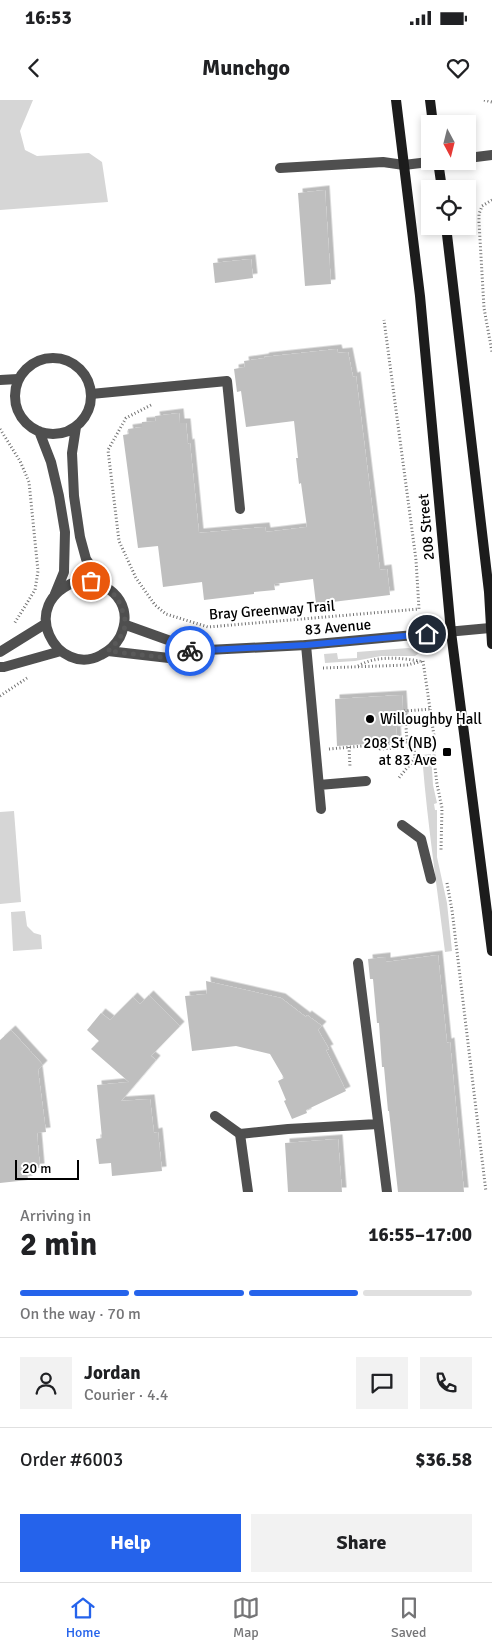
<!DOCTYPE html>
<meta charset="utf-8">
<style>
body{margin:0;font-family:Signika,sans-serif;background:#f2f2f2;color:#202124;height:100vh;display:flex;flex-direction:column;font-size:19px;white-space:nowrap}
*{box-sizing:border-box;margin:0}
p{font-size:16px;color:#757577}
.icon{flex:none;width:28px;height:28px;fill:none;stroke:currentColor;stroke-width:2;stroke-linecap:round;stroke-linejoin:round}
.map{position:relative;height:1092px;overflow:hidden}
.sheet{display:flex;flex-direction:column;background:#fff;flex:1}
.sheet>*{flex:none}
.needle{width:32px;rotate:173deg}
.controls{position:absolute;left:421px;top:15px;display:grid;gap:10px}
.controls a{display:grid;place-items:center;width:55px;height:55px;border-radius:0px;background:#fff;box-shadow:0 2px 8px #0003;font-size:25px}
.scale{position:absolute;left:15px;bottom:12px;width:64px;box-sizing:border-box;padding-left:5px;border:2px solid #000;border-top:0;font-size:14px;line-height:18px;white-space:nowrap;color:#000;-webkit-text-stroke:4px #fff;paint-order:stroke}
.pin{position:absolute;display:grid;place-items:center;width:42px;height:42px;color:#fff;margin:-21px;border:2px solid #fff;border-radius:50%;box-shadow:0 1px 5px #0007}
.courier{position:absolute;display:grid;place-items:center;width:50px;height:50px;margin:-25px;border:4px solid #2563eb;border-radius:50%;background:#fff;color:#222;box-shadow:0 1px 6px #0007}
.head em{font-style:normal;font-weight:700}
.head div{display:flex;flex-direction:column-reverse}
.head{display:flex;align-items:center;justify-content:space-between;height:85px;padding:0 20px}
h1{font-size:32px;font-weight:700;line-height:38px}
.bar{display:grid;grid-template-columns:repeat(4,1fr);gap:8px 5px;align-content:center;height:60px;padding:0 20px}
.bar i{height:6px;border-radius:4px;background:#e0e0e0}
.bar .on{background:#2563eb}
.bar p{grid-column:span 4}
.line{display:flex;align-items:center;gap:12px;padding:0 20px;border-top:1px solid #e0e0e0}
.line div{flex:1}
.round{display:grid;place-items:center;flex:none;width:52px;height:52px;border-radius:0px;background:#f2f2f2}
.primary-button{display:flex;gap:10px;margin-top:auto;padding:10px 20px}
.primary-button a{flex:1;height:58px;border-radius:0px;background:#2563eb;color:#fff;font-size:20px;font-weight:700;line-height:58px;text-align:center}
.primary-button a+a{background:#f2f2f2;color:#202124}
.status{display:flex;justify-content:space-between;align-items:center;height:35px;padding:0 25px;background:#fff;direction:ltr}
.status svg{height:14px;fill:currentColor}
header{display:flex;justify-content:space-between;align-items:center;height:65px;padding:0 20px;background:#fff;font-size:22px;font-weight:700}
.dock{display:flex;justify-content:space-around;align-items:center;height:70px;border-top:1px solid #e0e0e0;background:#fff;font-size:14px;color:#757577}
.dock a{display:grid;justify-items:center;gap:2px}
.dock .on{color:#2563eb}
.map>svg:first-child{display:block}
</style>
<div class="status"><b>16:53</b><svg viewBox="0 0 49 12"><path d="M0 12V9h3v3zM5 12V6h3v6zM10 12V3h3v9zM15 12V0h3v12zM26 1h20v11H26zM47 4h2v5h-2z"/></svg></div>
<header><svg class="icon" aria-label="back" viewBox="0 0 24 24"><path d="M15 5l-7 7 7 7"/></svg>Munchgo<svg class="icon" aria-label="heart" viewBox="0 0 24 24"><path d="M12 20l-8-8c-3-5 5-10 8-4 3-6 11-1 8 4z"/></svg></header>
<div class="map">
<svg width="492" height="1092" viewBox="0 0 492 1092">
<defs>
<filter id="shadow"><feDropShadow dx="4.5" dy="-4.5" stdDeviation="0" flood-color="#0004"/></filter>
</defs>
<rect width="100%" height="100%" fill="#fff"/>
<path fill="#d6d6d6" d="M0 0H33L20 31 25 50 37 56 89 53 102 62 108 102 0 110Z
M408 548 422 551 415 556H381L355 561 325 563 324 554 337 553 338 559 357 558V552Z
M431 654 433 685 437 703 434 704 435 710H437V757L447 803 452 851 445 852C437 786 427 721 422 655Z
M14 711 21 802 0 804V712Z
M25 811 27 826 34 833 41 835 42 849 13 851 11 812Z"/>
<path fill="#bfbfbf" filter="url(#shadow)" d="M325 90 331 184 305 186 298 93Z
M251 159 253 178 215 183 213 163Z
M337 249 338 253 348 252 353 277 356 276 380 470 387 469 390 495 316 504 313 479 274 484 275 490 254 492V494L204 500 202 482 163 487 158 446 138 448 123 335 129 334 128 329 142 327V322L156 321 155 316 179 313 180 323H186L188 344 190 343 199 433 265 427 266 432 307 427 301 383 299 384 296 358H298L294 321 246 327 241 291 237 292 234 269 245 267 244 261 265 258 264 257Z
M402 595 404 626 396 627 397 642 337 646 335 599Z
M438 855 447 943 450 942 464 1092H398L389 1011H388L384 967H382L379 923H377L373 879H370L368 859 386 857V862Z
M206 881 281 898 306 917 307 915 322 926 318 930 329 949 326 950 346 991 306 1010 307 1013 292 1019 284 1001 286 1000 278 981 284 978 270 954 236 946 192 951 185 896 207 894Z
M149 895 180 926 151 956 156 960 121 1001 150 999 154 1033 158 1032 162 1071 112 1076 111 1063 99 1064 96 1039 102 1038 97 985 129 982 91 949 99 941 87 930 101 913 110 920 133 897 140 904Z
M11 930 43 965 38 970 46 1032 37 1033 40 1068 27 1069 28 1080 0 1083V940Z
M338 1039 342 1092H288L285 1043Z"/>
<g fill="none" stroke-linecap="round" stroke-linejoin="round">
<path stroke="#717171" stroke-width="3" stroke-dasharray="1 2.5" stroke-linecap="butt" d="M484 0 492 2
M492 100 482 106 479 114V122L484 208 492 252
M151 305 126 318 108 350 119 441 136 478 155 505 166 514 208 527 419 509 416 460 384 220
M0 329 20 361 29 382 38 471 35 490 14 524
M423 561 434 636V659L437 684 442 708 441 750
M358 566C377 555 400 558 420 561
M323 568 407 565 423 561
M0 596 27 578
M404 611 431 609
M379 645 380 649 414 647 415 658 398 679
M349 647 350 667
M329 649 407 642 405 611
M447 783 452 810 486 1092"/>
<path stroke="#4f4f4f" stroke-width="10" d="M280 68 383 62 404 65
M0 280 18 279
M91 294 227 281 240 409
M306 545 321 709
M319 685 366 681
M402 725 421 739 431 779
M358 863 387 1092
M240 1034 288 1029 378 1024"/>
<path stroke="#4f4f4f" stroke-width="10" d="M15 296a38 38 0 1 1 76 0a38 38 0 1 1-76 0Z
M76 327 72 353 74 396 80 437 86 459 104 485
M39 331 51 362 59 396 65 432 64 472 55 494
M215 1016 240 1034 248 1092"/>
<path stroke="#4f4f4f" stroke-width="10" d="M468 58 492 55
M404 65 437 61
M78 481C111 480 135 505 120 537 115 546 109 551 101 555 58 579 14 503 78 481Z
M126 525 179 544 188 551
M108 551 169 558 188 551 306 545 490 528
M0 552 45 524
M0 567H4L61 551"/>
<path stroke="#1c1c1c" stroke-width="10" d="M396 0 420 196 451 532 492 851
M430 0 433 24
M438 61 442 89
M446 126 489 492 492 544"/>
</g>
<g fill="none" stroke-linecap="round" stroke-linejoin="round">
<path stroke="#595959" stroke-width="5" stroke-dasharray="0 9" d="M91 481C108 487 119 495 123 513 124 516 126 521 125 525 124 534 115 545 108 551L169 558 190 551"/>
<path stroke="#2563eb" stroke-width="6" d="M190 551 306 545 427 534"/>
</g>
<g fill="#000" stroke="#fff" stroke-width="2">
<circle cx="370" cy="619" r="5"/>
<rect x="442" y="647" width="10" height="10" rx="2.5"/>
</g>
<g text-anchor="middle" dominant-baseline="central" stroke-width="4" stroke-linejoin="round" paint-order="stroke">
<g font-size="15" fill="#000" stroke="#fff">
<text transform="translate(426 427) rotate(-95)">208 Street</text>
<text transform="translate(272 510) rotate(-4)">Bray Greenway Trail</text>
<text transform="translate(338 527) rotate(-5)">83 Avenue</text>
</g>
<g font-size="15" fill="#000" stroke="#fff" text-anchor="start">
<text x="380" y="619">Willoughby Hall</text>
<text x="437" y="643" text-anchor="end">208 St (NB)<tspan x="437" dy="17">at 83 Ave</tspan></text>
</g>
</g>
</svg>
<div class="controls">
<a><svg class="needle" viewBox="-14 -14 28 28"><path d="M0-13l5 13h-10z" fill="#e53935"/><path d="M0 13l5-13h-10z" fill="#757577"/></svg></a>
<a><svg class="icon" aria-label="locate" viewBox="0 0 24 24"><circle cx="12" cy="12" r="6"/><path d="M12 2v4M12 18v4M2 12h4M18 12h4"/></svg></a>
</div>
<div class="scale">20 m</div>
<div class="pin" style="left:91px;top:481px;background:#ea580c"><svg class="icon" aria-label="bag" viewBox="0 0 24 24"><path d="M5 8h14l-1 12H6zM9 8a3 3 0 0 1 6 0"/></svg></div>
<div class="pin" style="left:427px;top:534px;background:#1f2937"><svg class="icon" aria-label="home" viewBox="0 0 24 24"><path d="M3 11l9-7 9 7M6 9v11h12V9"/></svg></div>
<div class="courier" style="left:190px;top:551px"><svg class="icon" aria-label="bike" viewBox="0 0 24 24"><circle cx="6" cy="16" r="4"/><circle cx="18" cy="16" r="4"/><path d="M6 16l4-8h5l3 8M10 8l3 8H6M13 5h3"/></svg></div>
</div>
<section class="sheet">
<div class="head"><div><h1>2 min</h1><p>Arriving in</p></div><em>16:55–17:00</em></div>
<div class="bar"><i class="on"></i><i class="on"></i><i class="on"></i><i></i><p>On the way · 70 m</p></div>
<div class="line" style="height:90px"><a class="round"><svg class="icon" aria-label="person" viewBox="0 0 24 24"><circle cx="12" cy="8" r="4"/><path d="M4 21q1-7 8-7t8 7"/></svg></a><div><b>Jordan</b><p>Courier · 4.4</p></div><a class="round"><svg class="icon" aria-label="chat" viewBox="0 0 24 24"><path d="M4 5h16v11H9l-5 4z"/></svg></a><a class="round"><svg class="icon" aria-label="phone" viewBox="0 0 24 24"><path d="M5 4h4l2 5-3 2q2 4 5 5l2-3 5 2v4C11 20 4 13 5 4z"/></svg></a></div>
<div class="line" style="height:65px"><div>Order #6003</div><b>$36.58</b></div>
<div class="primary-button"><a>Help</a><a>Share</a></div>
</section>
<nav class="dock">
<a class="on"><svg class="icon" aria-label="home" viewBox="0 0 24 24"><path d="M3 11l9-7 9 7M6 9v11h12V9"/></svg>Home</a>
<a><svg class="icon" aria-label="map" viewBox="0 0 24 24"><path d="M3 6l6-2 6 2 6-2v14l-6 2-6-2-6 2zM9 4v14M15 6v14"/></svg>Map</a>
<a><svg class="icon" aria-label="saved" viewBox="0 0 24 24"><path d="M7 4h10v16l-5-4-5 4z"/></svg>Saved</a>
</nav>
